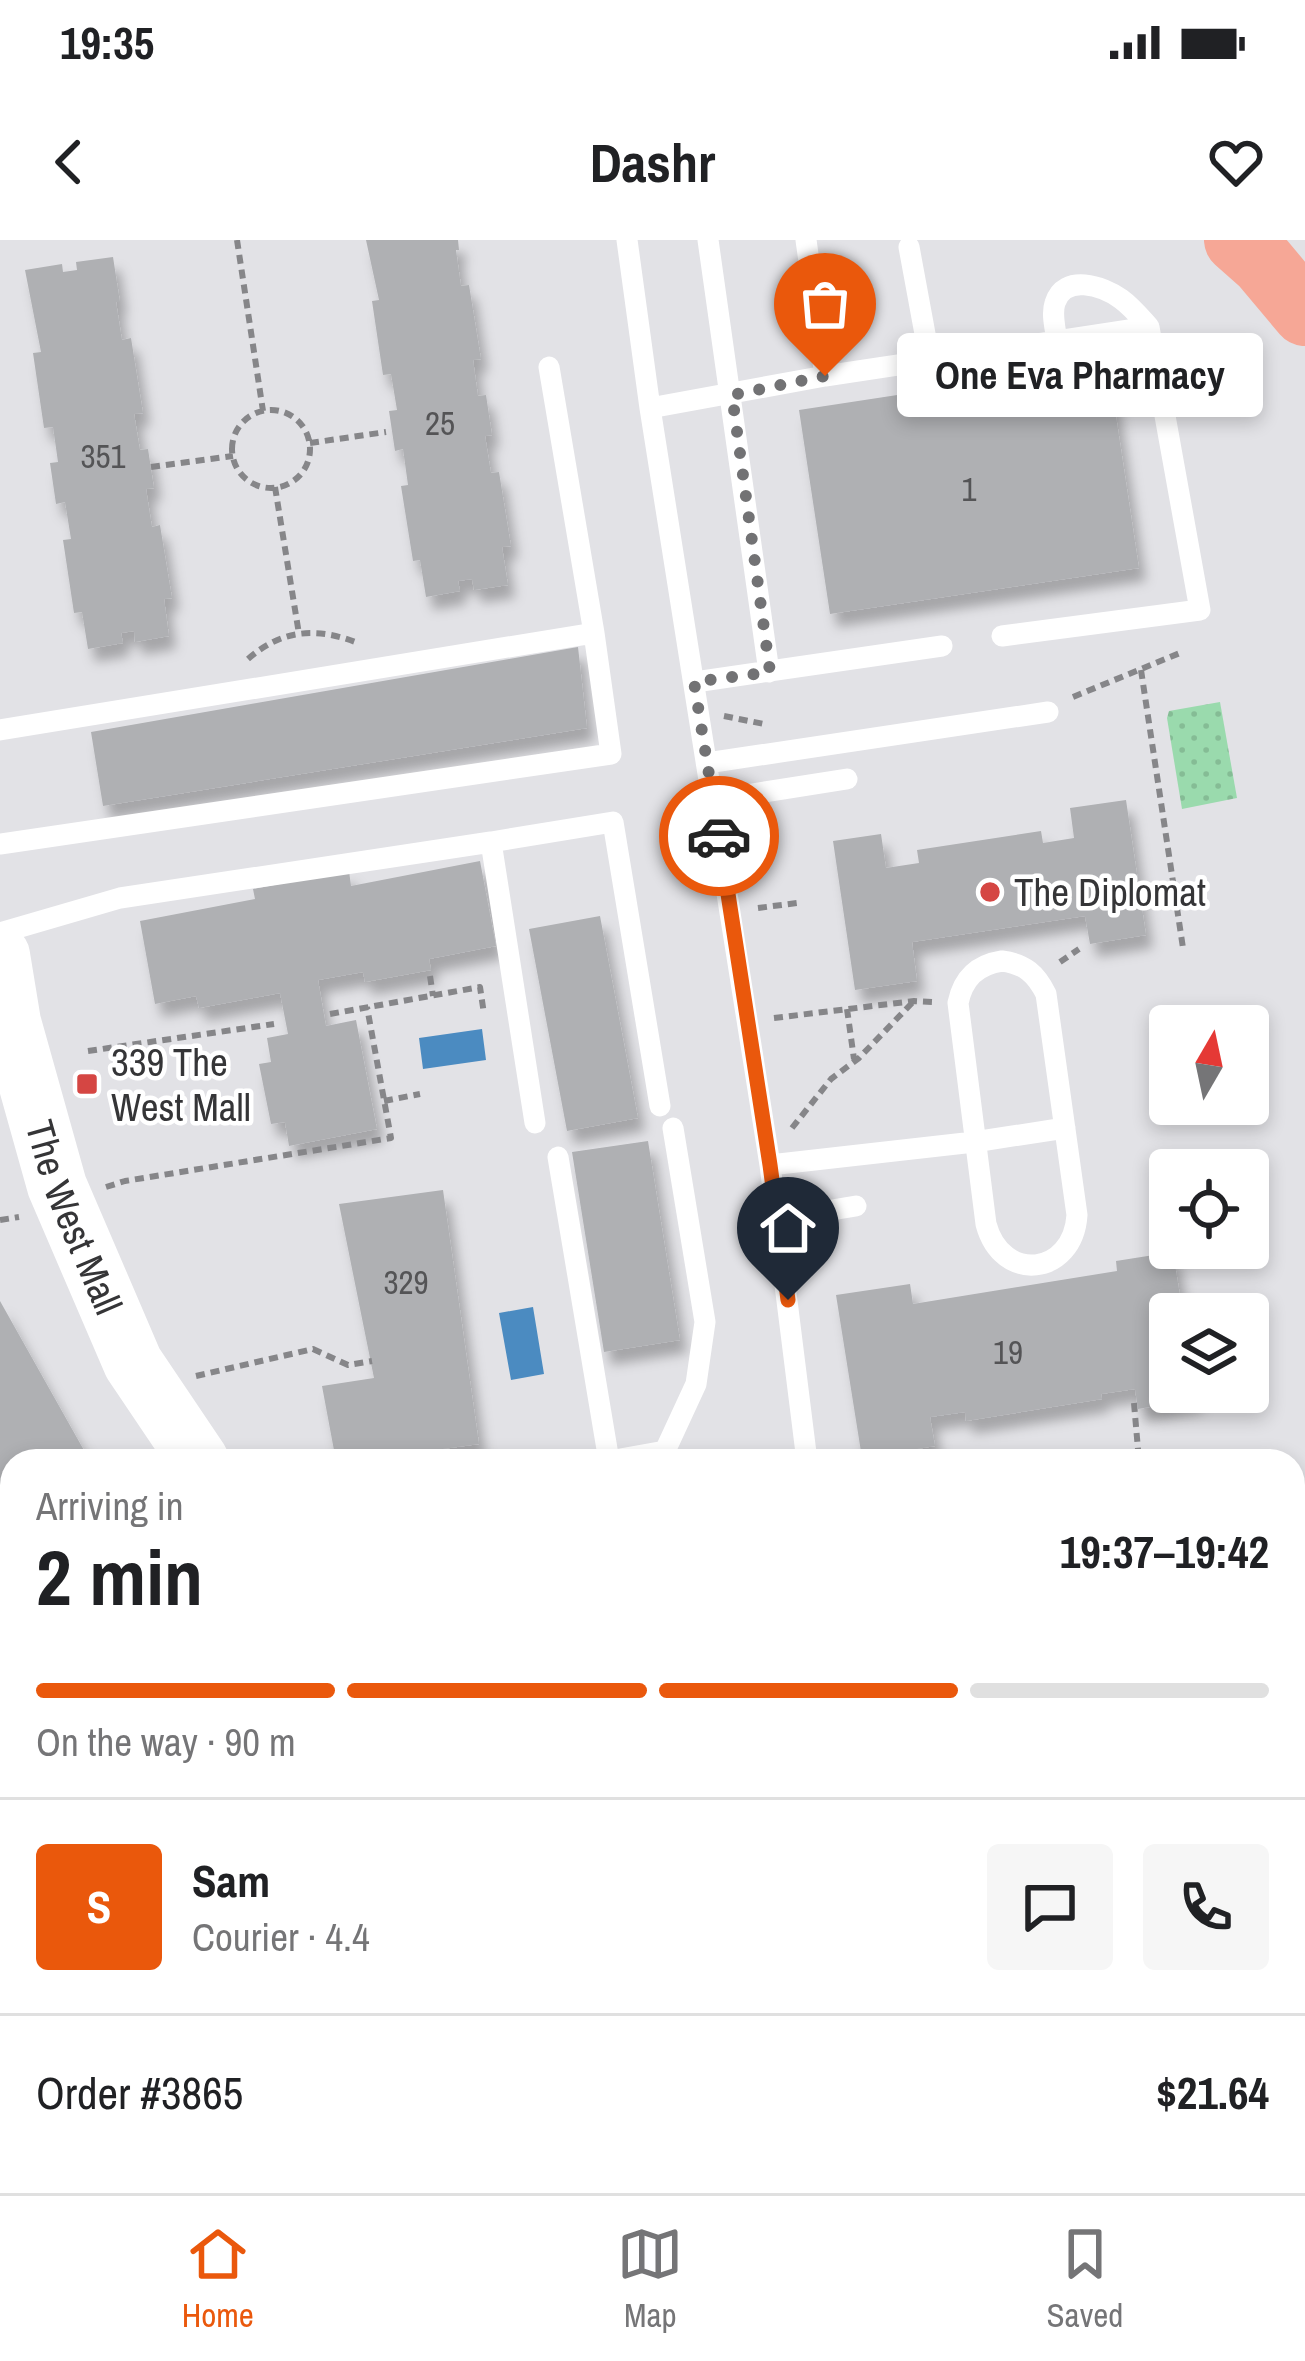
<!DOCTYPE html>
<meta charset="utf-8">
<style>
body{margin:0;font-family:"Archivo Narrow",sans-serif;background:#f6f6f6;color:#202124;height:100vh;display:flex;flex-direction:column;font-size:45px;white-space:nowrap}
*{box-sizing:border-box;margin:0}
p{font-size:39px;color:#757577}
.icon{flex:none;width:66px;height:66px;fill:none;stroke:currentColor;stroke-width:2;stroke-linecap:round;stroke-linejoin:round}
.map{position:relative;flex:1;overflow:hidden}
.sheet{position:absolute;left:0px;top:1209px;width:1305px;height:744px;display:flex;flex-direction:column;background:#fff;border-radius:36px 36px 0 0;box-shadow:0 6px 18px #0003}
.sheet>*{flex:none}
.needle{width:78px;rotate:9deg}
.buttons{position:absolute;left:1149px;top:765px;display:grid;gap:24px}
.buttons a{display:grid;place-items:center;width:120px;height:120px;border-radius:12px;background:#fff;box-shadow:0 6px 18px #0003;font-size:60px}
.pin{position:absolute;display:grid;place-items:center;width:102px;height:102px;color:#fff;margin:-123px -51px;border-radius:50% 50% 50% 0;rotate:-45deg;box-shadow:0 0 12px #0007}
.pin .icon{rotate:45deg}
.courier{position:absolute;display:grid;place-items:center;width:120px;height:120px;margin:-60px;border:9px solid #ea580c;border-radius:50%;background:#fff;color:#222;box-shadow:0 3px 15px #0007}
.bubble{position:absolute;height:84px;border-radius:12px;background:#fff;box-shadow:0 6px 18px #0003;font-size:39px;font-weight:700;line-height:84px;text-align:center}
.overview em{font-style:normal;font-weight:700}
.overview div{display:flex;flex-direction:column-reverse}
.overview{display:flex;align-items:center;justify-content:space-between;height:204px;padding:0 36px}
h1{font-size:78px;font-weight:700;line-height:90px}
.bar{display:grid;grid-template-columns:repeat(4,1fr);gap:18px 12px;align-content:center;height:144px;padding:0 36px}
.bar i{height:15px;border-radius:9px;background:#e0e0e0}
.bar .selected{background:#ea580c}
.bar p{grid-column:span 4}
.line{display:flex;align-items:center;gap:30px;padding:0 36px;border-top:3px solid #e0e0e0}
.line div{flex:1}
.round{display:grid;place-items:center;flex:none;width:126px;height:126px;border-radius:12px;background:#f6f6f6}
.status{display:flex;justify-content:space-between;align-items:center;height:84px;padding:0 60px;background:#fff;direction:ltr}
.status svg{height:33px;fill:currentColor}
header{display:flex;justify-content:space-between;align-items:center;height:156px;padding:0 36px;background:#fff;font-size:54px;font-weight:700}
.menu{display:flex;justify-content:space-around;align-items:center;height:168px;border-top:3px solid #e0e0e0;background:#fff;font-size:33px;color:#757577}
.menu a{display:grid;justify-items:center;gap:6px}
.menu .selected{color:#ea580c}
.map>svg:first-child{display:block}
</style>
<div class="status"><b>19:35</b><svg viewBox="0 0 49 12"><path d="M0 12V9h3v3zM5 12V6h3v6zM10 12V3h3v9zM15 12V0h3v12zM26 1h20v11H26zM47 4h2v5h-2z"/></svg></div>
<header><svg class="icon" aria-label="back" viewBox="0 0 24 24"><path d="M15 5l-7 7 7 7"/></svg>Dashr<svg class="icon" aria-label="heart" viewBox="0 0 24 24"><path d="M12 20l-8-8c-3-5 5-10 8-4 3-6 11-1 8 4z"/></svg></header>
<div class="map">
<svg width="1305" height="1953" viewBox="0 0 1305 1953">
<defs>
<pattern id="park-dots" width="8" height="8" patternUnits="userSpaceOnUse" patternTransform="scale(3)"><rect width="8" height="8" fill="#9adaad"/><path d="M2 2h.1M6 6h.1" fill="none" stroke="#85bc95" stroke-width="1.8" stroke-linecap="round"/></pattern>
<filter id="shadow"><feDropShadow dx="7" dy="13" stdDeviation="6" flood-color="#0004"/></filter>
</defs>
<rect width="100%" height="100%" fill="#e2e2e6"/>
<path fill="url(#park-dots)" d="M1220 462 1237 558 1182 569 1167 478 1169 471Z"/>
<path fill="#4b8bc1" d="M482 789 486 820 423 829 419 798Z
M533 1067 544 1134 511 1140 499 1073Z"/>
<path fill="#afb0b3" filter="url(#shadow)" d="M366 0H458L459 10H456L461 46 469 45 481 119 473 120 478 156 486 155 492 195 485 196 491 233 499 232 511 306 502 307 508 345 474 350 472 339 458 341 460 351 426 357 420 320 413 321 401 246 408 245 403 209 395 211 389 171 397 170 391 134 383 135 372 61 379 60Z
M113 17 120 62H116L122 100 131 98 143 173 134 174 140 210 148 209 154 248 146 249 152 287 160 285 172 358 164 359 169 396 135 402 134 391 121 393 123 403 88 409 82 372 74 373 63 300 71 299 65 262 56 264 50 223 58 222 53 187 44 188 33 113 41 112 25 30 62 24 63 32 77 30 76 22Z
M1108 123 1139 328 830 374 799 170Z
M578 407 587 488 103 566 91 492Z
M1126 560 1146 695 1090 704 1085 676 912 702 917 741 855 750 833 601 881 594 886 628 919 623 917 610 1041 591 1043 603 1074 598 1070 568Z
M480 621 496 706 429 719 431 730 365 742 363 732 318 740 326 786 356 780 377 889 289 906 285 882 271 884 259 824 271 822 267 798 288 794 280 753 199 768 196 756 155 764 140 681 255 659 253 649 349 631 351 646Z
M600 676 638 878 567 891 529 689Z
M648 901 680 1100 604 1112 572 912Z
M443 950 479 1204 355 1221H336L322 1146 374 1138 339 964Z
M1173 1012 1183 1074H1170V1152H1195L1196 1159 1138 1169 1135 1149 1101 1154 1102 1159 966 1181 965 1172 930 1177 935 1206 862 1218 836 1055 910 1044 913 1064 1117 1031 1116 1021Z
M0 1061 90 1221H12V1294L0 1273Z
M0 1625 12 1644V1715L0 1722Z
M12 1729V1798L4 1801 0 1793V1735Z
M38 1941H130L133 1953H41Z
M295 1941H415L417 1953H321V1950L298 1953Z
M727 1941H819V1953H727Z
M1032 1941H1066L1068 1953H1033Z"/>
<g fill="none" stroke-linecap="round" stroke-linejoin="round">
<path stroke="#868689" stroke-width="6" stroke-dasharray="9 6" stroke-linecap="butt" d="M237 0 263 171
M232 209a39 39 0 1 1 78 0a39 39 0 1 1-78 0Z
M310 203 386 192
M151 227 233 216
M275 247 299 394
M248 419C282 389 317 387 358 403
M1141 430 1183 708
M1073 457 1180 413
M724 476 764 484
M758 668 797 663
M1060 722 1079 709
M430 736 433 756
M847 769 854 819
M330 774 480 747 484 774
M774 778 914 761 934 762
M88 811 274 784
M384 861 420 854
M792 888 831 839 859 818 912 763
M106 947 125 941 391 898 367 767
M0 980 19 977
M196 1136 313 1109 348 1125 372 1121
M1134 1163 1139 1221
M1135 1953 1139 1941"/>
<path stroke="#fff" stroke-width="21" d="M627 0 650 168 770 925 807 1221
M708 0 769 432
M806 0 825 136
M909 7 930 121
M1057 102C1056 90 1051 75 1055 63 1064 33 1103 46 1121 59 1132 67 1140 77 1149 87
M650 168 825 136 1149 87 1200 370 1002 396
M695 442 942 406
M0 490 594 393
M707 523 1048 472
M714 560 847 539
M491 602 613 582 660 866
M0 604 611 514 594 393 549 127
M0 693 120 658 491 602 535 883
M1002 721C1025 724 1036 734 1046 754L1077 975C1073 1036 1002 1044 986 984L958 763C963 739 976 725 1002 721Z
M558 917 609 1221
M770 925 974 902 1065 888
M778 979 856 966
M609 1221 665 1211 696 1144 705 1082 673 888
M0 1440 2 1443 12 1437
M1006 1941 1008 1953"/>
<g stroke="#fff" stroke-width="60">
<path id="s1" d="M0 715 11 782 57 946 133 1123 199 1221"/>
<path d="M548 1941 550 1953"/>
</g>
<path stroke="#f6a796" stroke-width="66" d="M1237 0 1263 23 1305 73"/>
</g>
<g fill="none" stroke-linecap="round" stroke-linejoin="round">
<path stroke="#727274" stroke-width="12" stroke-dasharray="0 21.6" d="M719 596 694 442 770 432 732 155 825 136"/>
<path stroke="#ea580c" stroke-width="15" d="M719 596 770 925 788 1060"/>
</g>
<g fill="#d54643" stroke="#fff" stroke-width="4.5">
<circle cx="990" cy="652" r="12"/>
<rect x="75" y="832" width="24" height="24" rx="6"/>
</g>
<g text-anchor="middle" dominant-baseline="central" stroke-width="9" stroke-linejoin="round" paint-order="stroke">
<g font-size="33" fill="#545456">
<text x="440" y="183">25</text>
<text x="103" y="216">351</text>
<text x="969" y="249">1</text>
<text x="406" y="1042">329</text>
<text x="1008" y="1112">19</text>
</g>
<g font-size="39" fill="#353537" stroke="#fff" text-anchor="start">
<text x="1014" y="652">The Diplomat</text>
<text x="111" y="822">339 The<tspan x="111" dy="45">West Mall</tspan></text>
</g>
<g font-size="39" fill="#353537" stroke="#fff">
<text stroke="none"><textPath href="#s1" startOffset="273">The West Mall</textPath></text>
</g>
</g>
</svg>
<div class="buttons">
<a><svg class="needle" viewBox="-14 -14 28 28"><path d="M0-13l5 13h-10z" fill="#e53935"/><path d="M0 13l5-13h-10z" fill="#757577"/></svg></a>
<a><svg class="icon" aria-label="locate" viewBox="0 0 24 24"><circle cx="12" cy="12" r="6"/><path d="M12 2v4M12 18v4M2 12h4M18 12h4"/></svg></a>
<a><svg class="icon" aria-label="layers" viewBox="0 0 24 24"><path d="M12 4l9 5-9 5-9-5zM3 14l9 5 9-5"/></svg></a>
</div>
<div class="pin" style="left:825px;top:136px;background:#ea580c"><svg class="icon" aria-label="bag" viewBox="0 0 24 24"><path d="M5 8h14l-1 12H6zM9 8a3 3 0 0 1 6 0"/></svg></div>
<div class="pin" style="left:788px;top:1060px;background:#1f2937"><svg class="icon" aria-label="home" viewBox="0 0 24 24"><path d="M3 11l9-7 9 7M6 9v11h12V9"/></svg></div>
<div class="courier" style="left:719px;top:596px"><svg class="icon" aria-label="car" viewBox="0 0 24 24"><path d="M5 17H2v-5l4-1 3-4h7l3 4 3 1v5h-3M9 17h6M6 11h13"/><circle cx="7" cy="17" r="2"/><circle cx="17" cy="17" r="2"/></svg></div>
<div class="bubble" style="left:897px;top:93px;width:366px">One Eva Pharmacy</div>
<section class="sheet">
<div class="overview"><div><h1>2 min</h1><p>Arriving in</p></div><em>19:37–19:42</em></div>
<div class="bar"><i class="selected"></i><i class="selected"></i><i class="selected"></i><i></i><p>On the way · 90 m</p></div>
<div class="line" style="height:216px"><b class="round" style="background:#ea580c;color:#fff">S</b><div><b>Sam</b><p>Courier · 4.4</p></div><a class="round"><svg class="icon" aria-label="chat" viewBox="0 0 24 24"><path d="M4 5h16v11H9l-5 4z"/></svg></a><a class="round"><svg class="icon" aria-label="phone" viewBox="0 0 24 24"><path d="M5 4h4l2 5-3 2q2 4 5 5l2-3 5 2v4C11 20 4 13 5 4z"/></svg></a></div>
<div class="line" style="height:156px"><div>Order #3865</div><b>$21.64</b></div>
</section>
</div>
<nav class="menu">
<a class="selected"><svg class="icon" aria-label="home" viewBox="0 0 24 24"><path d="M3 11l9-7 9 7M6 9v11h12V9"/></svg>Home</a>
<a><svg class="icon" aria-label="map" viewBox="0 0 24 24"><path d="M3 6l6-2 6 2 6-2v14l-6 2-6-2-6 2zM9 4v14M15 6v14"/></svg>Map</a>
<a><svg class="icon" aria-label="saved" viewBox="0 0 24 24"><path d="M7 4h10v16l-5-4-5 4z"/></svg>Saved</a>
</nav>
